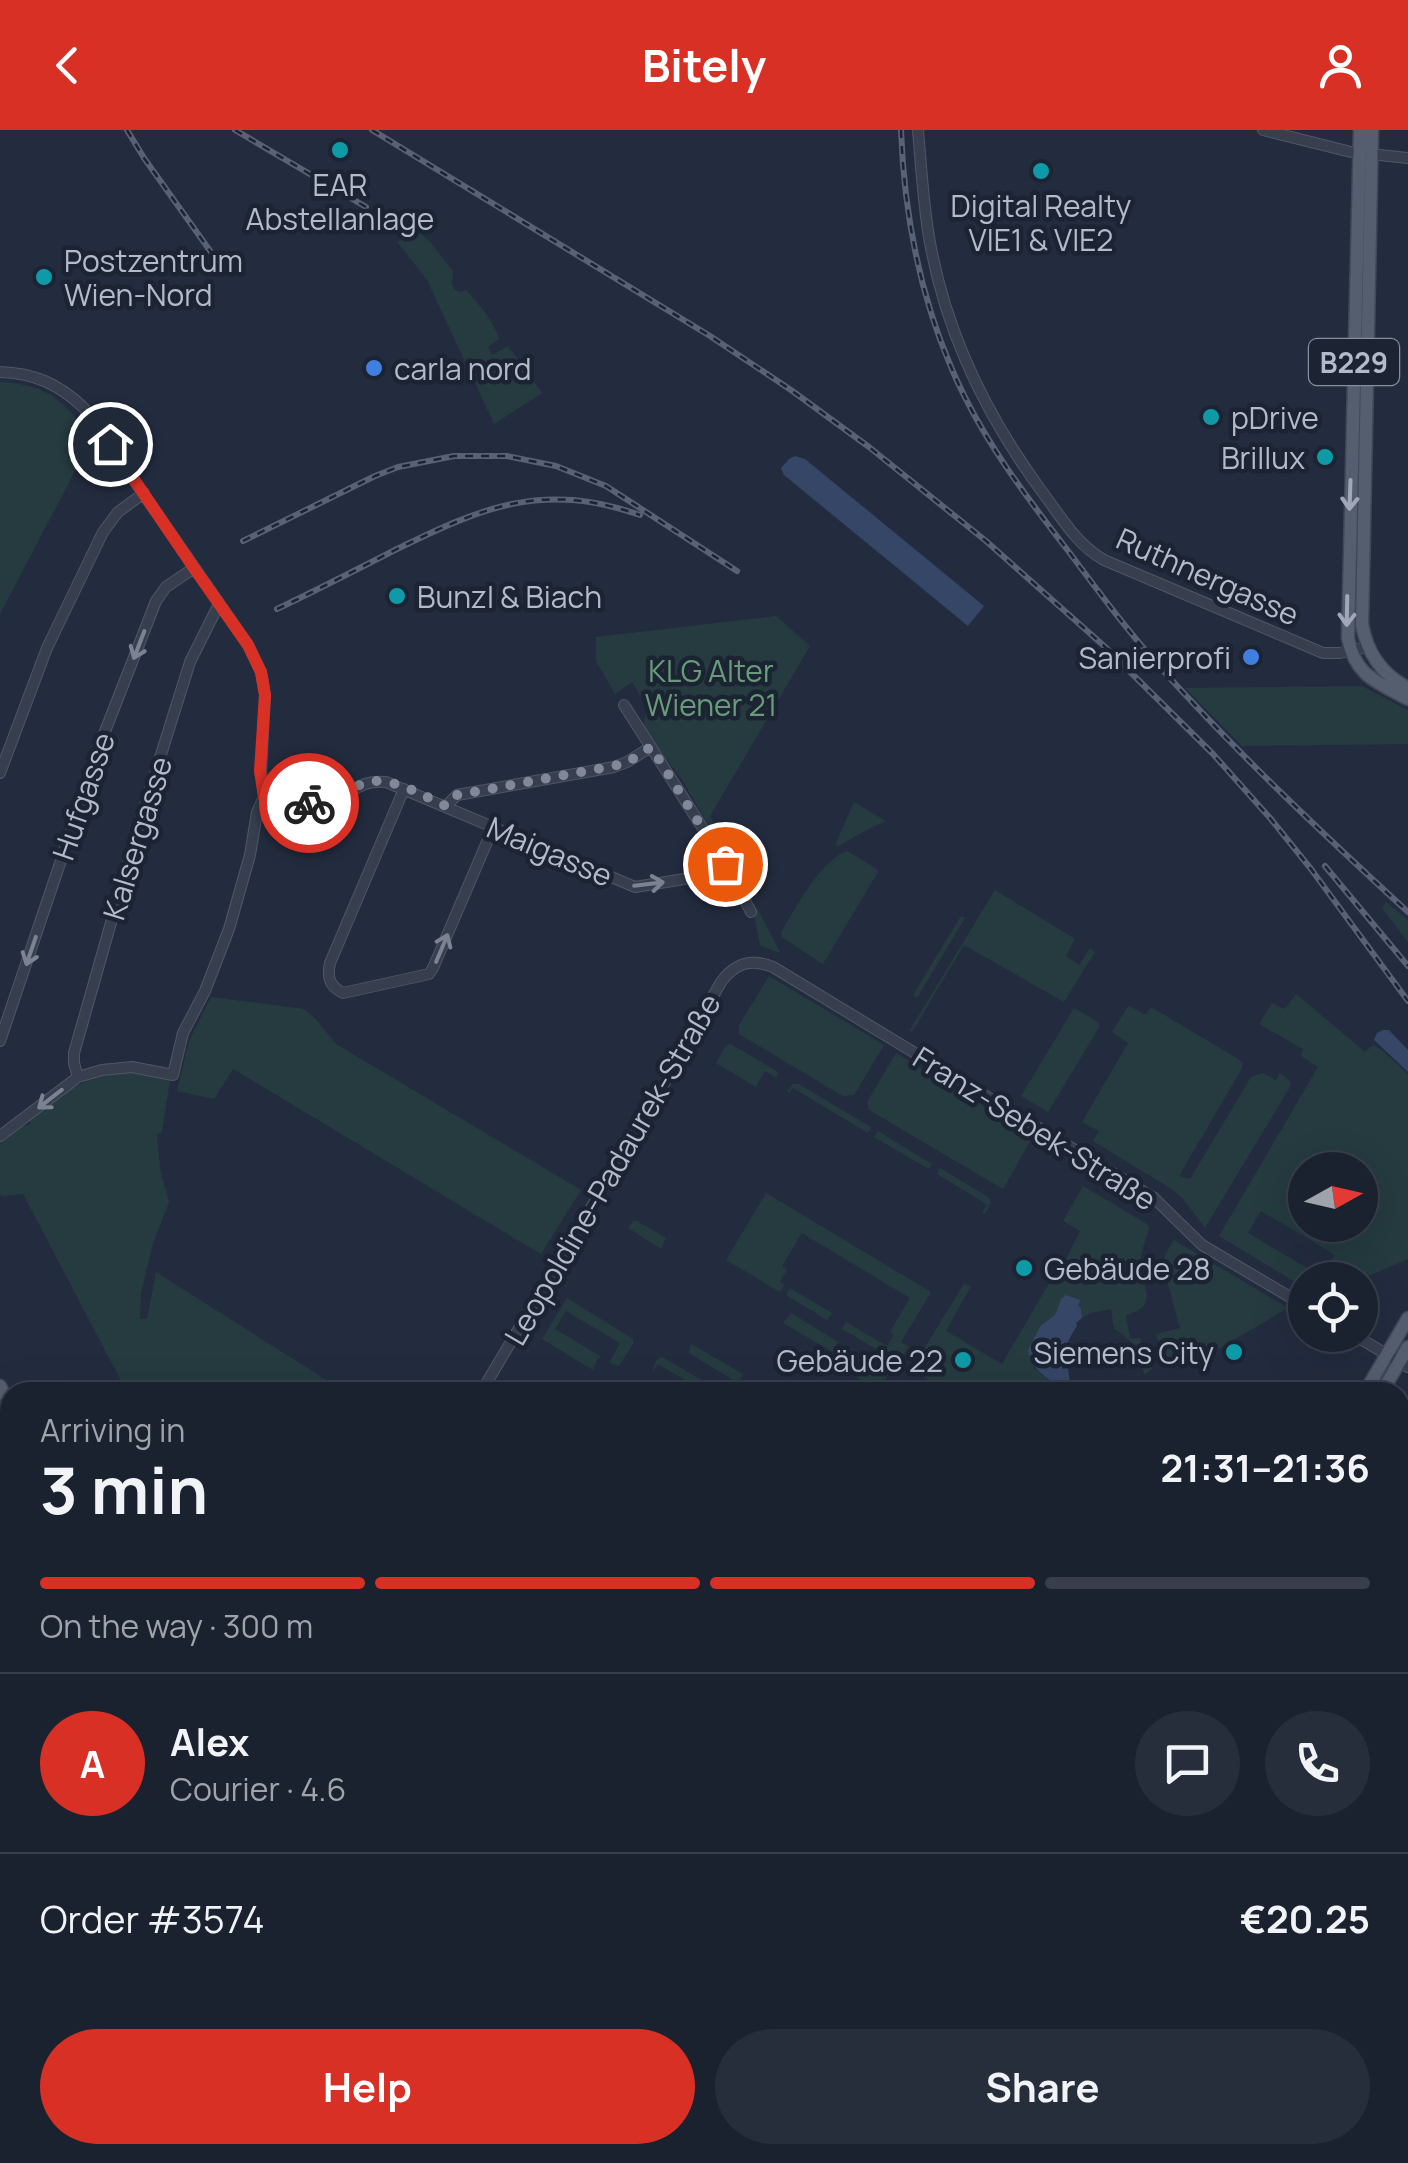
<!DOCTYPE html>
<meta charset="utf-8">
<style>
body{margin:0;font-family:Manrope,sans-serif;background:#272e3b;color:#f1f3f6;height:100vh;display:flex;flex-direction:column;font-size:38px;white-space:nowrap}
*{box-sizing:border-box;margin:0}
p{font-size:32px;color:#9fa3aa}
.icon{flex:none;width:55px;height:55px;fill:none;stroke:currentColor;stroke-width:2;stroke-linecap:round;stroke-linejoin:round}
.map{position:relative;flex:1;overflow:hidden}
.panel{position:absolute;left:0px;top:1252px;width:1410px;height:782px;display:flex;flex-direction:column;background:#1a212f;border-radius:30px 30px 0 0;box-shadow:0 10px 40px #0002,0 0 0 2px #383e4b}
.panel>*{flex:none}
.needle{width:65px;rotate:82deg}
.fabs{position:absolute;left:1288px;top:1022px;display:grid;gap:20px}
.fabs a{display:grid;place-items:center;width:90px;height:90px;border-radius:50%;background:#1a212f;box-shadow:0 10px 40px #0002,0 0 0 2px #383e4b;font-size:50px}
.pin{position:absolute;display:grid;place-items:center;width:85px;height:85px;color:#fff;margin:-42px;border:5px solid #fff;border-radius:50%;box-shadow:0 2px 10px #0007}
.courier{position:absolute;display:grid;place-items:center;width:100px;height:100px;margin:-50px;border:8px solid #d93025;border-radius:50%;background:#fff;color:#222;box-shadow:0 2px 12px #0007}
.summary em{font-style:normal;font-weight:700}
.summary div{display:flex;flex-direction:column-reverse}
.summary{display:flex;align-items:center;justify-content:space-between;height:170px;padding:0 40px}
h1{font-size:65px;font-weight:700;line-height:75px}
.bar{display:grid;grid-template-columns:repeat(4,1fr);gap:15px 10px;align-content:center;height:120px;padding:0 40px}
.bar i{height:12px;border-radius:8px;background:#383e4b}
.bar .selected{background:#d93025}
.bar p{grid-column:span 4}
.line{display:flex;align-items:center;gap:25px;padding:0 40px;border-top:2px solid #383e4b}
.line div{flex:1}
.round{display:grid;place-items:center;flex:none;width:105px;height:105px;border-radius:52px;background:#272e3b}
.action{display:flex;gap:20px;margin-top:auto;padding:20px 40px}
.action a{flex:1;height:115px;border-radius:60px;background:#d93025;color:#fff;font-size:40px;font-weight:700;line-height:115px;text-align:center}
.action a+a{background:#272e3b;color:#f1f3f6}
header{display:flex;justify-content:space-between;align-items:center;height:130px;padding:0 40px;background:#d93025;color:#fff;font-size:45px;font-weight:700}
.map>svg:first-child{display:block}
</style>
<header><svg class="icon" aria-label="back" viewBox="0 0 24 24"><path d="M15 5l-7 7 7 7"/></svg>Bitely<svg class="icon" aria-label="person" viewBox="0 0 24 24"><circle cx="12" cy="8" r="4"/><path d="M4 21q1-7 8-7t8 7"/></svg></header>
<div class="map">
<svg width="1408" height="2033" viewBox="0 0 1408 2033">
<rect width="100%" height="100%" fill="#232c3f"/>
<path fill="#253b40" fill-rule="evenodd" d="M409 98H415L432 114 453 141 452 155 455 160 461 162 466 160C479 174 494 191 499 209L488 217 492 225 508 216 542 263 494 294 427 150 398 113Z
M0 252C49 254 64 271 92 309L0 484Z
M776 486 810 516 710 686 739 734 742 733 757 742 747 760 682 650 643 597 647 577 632 552 615 564 596 531V507Z
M1362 556 1408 580V614L1242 616 1185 558Z
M854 672 886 691 863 702 837 717 836 713Z
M847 721 877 739 878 742 823 834 782 807 781 802C795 780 821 729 847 721Z
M995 760 1075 809 1066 826 1079 835 1090 818 1095 822 1064 872 964 815 912 902 910 900Z
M1386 772 1408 790V812L1382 778Z
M757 778 780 822 779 823 760 815 754 784V780Z
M961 786 965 788 917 868 913 865Z
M769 846 884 915 854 965 843 966 739 904V895Z
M1296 864 1365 922 1373 915 1383 921 1408 944V1129L1359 1150H1305V1158L1219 1106 1318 937 1301 926 1303 919 1259 894 1272 873 1285 879ZM1360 1040V1095H1305V1040ZM1261 1081 1335 1125 1321 1150 1318 1148 1317 1144 1248 1103Z
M211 867 304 879 316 889 336 914 581 1060 541 1124 233 939 214 969 177 961 189 911Z
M1130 876 1146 885 1151 877 1240 930 1243 934 1241 940 1179 1046 1190 1049 1251 947 1262 943 1276 950 1280 943 1291 952 1290 957 1205 1098 1185 1071 1173 1060 1093 1011 1099 1001 1082 992 1128 913 1112 902 1127 878Z
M1074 878 1098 892 1100 896 1048 982 1021 966Z
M731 914 778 942V945L775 947 765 941 756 957 716 933 726 915Z
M896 923 1033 1006 1003 1059 869 980 867 972Z
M120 942H131L170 950 162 1002 157 1005 160 1039 169 1072 153 1113 141 1163 140 1189H147L156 1142 345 1262H127L23 1064 2 1066 0 1063V1012L21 997 31 994 29 988C62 965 79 949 120 942Z
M793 954H799L871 997 868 1003 793 958 789 963 787 962Z
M878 1001 932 1034 929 1039 874 1007Z
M1068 1027 1130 1063 1150 1078 1147 1080 1066 1031Z
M940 1038 988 1067 991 1072 985 1084 982 1082 988 1075 937 1044Z
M1083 1056 1147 1094 1149 1098C1147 1108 1141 1119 1141 1130 1140 1156 1162 1175 1126 1185L1130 1209 1140 1208 1152 1239 1144 1245C1141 1225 1133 1208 1114 1199L1111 1179 1091 1183 1082 1188 1081 1179 1060 1173 1055 1185 1041 1195 1034 1238 1053 1254 1059 1262H949L915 1242 914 1235 964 1154 971 1156 946 1201 1002 1234 1055 1143H1059L1080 1101 1063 1091Z
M766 1063 931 1162 901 1212 909 1217 901 1227H890L842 1199 846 1192 887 1216 894 1205 890 1202 910 1168 802 1103 782 1136 787 1140 780 1151 784 1155 780 1162 726 1130Z
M633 1091H637L666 1108 661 1119 628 1098Z
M1174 1110 1288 1178 1205 1227 1166 1237 1156 1204 1180 1198 1163 1135 1165 1125Z
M790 1158 832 1183 827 1190 786 1165Z
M567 1168 633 1209V1214L619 1236 609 1233 620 1213 566 1181 555 1199 602 1227 598 1228 593 1240 542 1209Z
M791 1183 838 1212 833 1222 783 1193Z
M691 1214 743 1244 738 1253 689 1223Z
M846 1216 887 1240 888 1245 878 1262H862L867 1254 842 1238 846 1230 839 1226Z
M662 1227 664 1228 722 1262H705L658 1234 652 1242 656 1230Z"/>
<path fill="#354667" d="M795 326 805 329 984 476 968 496 784 345 781 338 789 329Z
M1383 900H1389L1408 920V942L1374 910 1377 903Z
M1066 1165 1080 1170 1078 1176 1081 1178 1082 1188 1076 1193 1077 1196C1068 1209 1063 1222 1062 1239L1068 1238 1071 1262H1059C1049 1244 1032 1244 1028 1220L1041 1195 1055 1185 1061 1169Z"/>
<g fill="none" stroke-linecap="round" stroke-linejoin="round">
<defs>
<path id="minor" d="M918 0C921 35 923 71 929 107 945 202 986 286 1043 363 1061 387 1077 415 1104 430L1323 523H1340L1367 517
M1263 0 1351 22 1408 28
M0 242C34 243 59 254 84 278L248 515 261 542 265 565 261 641 264 667 257 682 250 725 229 799 205 861 183 903 173 945 132 937 102 940 78 947 0 1006
M624 575 725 733 751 782
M0 643 47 518 103 402 118 382 144 363
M404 659 330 833C327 847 329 856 343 863L429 844 433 838 493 698
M264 667C285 670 311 677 331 671 355 663 357 650 386 652L635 757 703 746 725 733
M446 676 457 665 614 637 627 632 651 617
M0 911 102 609 156 471 166 457 194 438
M78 947 74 933V923L137 701 190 532 219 474
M1354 1205 1408 1237
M481 1262 647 984 721 852C735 833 751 828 773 837L1154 1068 1202 1115 1305 1176
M0 1288 10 1285
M1408 1320C1401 1336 1397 1346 1408 1362
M0 1570 10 1566
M1400 1672H1408
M0 1744 10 1740
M208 2033 235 2025"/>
<path id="major" d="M1360 0 1348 508C1355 546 1377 552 1408 569
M1372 0 1362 494C1367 523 1381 544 1408 558
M0 1256 10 1276
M1365 1262 1408 1188
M1382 1262 1408 1217
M264 2025 266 2033
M943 2033 945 2025"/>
</defs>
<use href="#minor" stroke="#4f5767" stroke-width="12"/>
<use href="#major" stroke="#404858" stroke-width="15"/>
<use href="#minor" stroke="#373f4f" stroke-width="10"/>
<use href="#major" stroke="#555e6f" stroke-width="12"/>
<defs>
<path id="rail" d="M127 0 144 28 213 125
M235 0 366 77
M372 0 710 206 791 260 869 317 986 411 1103 515 1213 624 1270 688 1311 739 1408 871
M901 0C904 81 919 162 951 237 980 306 1024 364 1069 422 1098 461 1127 500 1159 536 1237 623 1322 703 1408 782
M243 411 375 346 398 337 454 326H507L556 336 606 356 737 441
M277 479C317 460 356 440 395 420 483 377 542 351 640 385
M1325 736 1408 836"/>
</defs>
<use href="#rail" stroke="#586276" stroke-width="6"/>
<use href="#rail" stroke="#1c2434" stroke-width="2.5" stroke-dasharray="8" stroke-linecap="butt"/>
</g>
<defs><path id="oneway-shaft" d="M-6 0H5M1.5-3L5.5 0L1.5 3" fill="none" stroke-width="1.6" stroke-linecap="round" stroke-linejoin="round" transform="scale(2.5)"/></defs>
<g stroke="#a0a8b8">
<use href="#oneway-shaft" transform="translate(1350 365) rotate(92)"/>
<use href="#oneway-shaft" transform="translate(1347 481) rotate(91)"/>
</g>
<g stroke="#7b8393">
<use href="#oneway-shaft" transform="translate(139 515) rotate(111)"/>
<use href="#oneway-shaft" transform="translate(649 754) rotate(-7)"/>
<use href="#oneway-shaft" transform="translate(442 818) rotate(-67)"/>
<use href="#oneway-shaft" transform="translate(31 821) rotate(109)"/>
<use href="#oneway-shaft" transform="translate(50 969) rotate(142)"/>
</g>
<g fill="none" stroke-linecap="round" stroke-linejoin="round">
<path stroke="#818899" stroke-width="10" stroke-dasharray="0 18" d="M309 673C332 673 343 662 362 654 387 643 423 666 446 676L457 665 614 636 628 632 651 617 725 734"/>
<path stroke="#d93025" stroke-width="12" d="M110 314 194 438 248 515 261 542 265 565 260 641 264 667 309 673"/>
</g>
<g fill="#0f9aa8" stroke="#1c2434" stroke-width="4">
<circle cx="340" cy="20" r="10"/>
<circle cx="1041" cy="41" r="10"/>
<circle cx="44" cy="147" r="10"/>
<circle cx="1211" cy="287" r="10"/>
<circle cx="1325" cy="327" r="10"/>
<circle cx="397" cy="466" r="10"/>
<circle cx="1024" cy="1138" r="10"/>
<circle cx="1234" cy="1222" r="10"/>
<circle cx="963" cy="1230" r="10"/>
</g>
<g fill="#3f7fe0" stroke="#1c2434" stroke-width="4">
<circle cx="374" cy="238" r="10"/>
<circle cx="1251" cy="527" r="10"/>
</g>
<g text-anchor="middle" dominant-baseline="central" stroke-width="9" stroke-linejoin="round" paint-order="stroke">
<rect fill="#1c2434" stroke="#868d9d" stroke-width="2.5" x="1309" y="209" width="90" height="46" rx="8"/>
<g font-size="28" font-weight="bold" fill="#b3baca">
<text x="1354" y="232">B229</text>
</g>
<g font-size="30" fill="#b3baca" stroke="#1c2434" text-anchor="start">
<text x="340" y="54" text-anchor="middle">EAR<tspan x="340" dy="34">Abstellanlage</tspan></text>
<text x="1041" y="75" text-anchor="middle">Digital Realty<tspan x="1041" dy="34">VIE1 &amp; VIE2</tspan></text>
<text x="64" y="130">Postzentrum<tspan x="64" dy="34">Wien-Nord</tspan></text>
<text x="394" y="238">carla nord</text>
<text x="1231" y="287">pDrive</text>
<text x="1305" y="327" text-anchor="end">Brillux</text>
<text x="417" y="466">Bunzl &amp; Biach</text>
<text x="1231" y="527" text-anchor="end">Sanierprofi</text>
<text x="1044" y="1138">Gebäude 28</text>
<text x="1214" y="1222" text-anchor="end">Siemens City</text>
<text x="943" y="1230" text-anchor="end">Gebäude 22</text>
</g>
<g font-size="30" fill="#b3baca" stroke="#1c2434">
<text transform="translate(1208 446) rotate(24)">Ruthnergasse</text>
<text transform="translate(83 666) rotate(-71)">Hufgasse</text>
<text transform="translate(137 708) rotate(-73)">Kalsergasse</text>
<text transform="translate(550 721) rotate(23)">Maigasse</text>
<text transform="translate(1035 998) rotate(32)">Franz-Sebek-Straße</text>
<text transform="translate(612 1039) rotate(-60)">Leopoldine-Padaurek-Straße</text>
</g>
<g font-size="30" fill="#689c78" stroke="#1c2434">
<text x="711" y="540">KLG Alter<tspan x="711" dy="34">Wiener 21</tspan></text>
</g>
</g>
</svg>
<div class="fabs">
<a><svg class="needle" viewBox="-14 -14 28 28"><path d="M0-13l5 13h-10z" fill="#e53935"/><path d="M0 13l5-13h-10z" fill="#9fa3aa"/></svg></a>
<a><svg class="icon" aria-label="locate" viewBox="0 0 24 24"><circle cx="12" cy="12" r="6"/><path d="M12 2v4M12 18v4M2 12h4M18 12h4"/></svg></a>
</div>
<div class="pin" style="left:725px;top:734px;background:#ea580c"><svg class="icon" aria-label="bag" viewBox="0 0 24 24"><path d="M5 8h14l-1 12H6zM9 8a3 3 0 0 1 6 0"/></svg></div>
<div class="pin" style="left:110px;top:314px;background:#1f2937"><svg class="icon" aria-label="home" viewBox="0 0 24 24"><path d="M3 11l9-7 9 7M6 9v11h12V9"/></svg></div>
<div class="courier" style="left:309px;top:673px"><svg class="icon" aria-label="bike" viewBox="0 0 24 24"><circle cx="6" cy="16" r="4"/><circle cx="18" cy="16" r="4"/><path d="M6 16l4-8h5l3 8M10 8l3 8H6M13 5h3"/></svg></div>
<section class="panel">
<div class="summary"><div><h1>3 min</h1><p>Arriving in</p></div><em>21:31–21:36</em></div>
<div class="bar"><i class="selected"></i><i class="selected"></i><i class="selected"></i><i></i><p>On the way · 300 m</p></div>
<div class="line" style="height:180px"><b class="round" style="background:#d93025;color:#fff">A</b><div><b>Alex</b><p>Courier · 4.6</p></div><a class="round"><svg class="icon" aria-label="chat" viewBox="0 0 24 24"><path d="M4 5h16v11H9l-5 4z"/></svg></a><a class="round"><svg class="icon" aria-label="phone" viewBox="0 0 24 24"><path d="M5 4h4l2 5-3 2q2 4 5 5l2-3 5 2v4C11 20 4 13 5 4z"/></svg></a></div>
<div class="line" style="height:130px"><div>Order #3574</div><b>€20.25</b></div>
<div class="action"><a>Help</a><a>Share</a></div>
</section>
</div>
